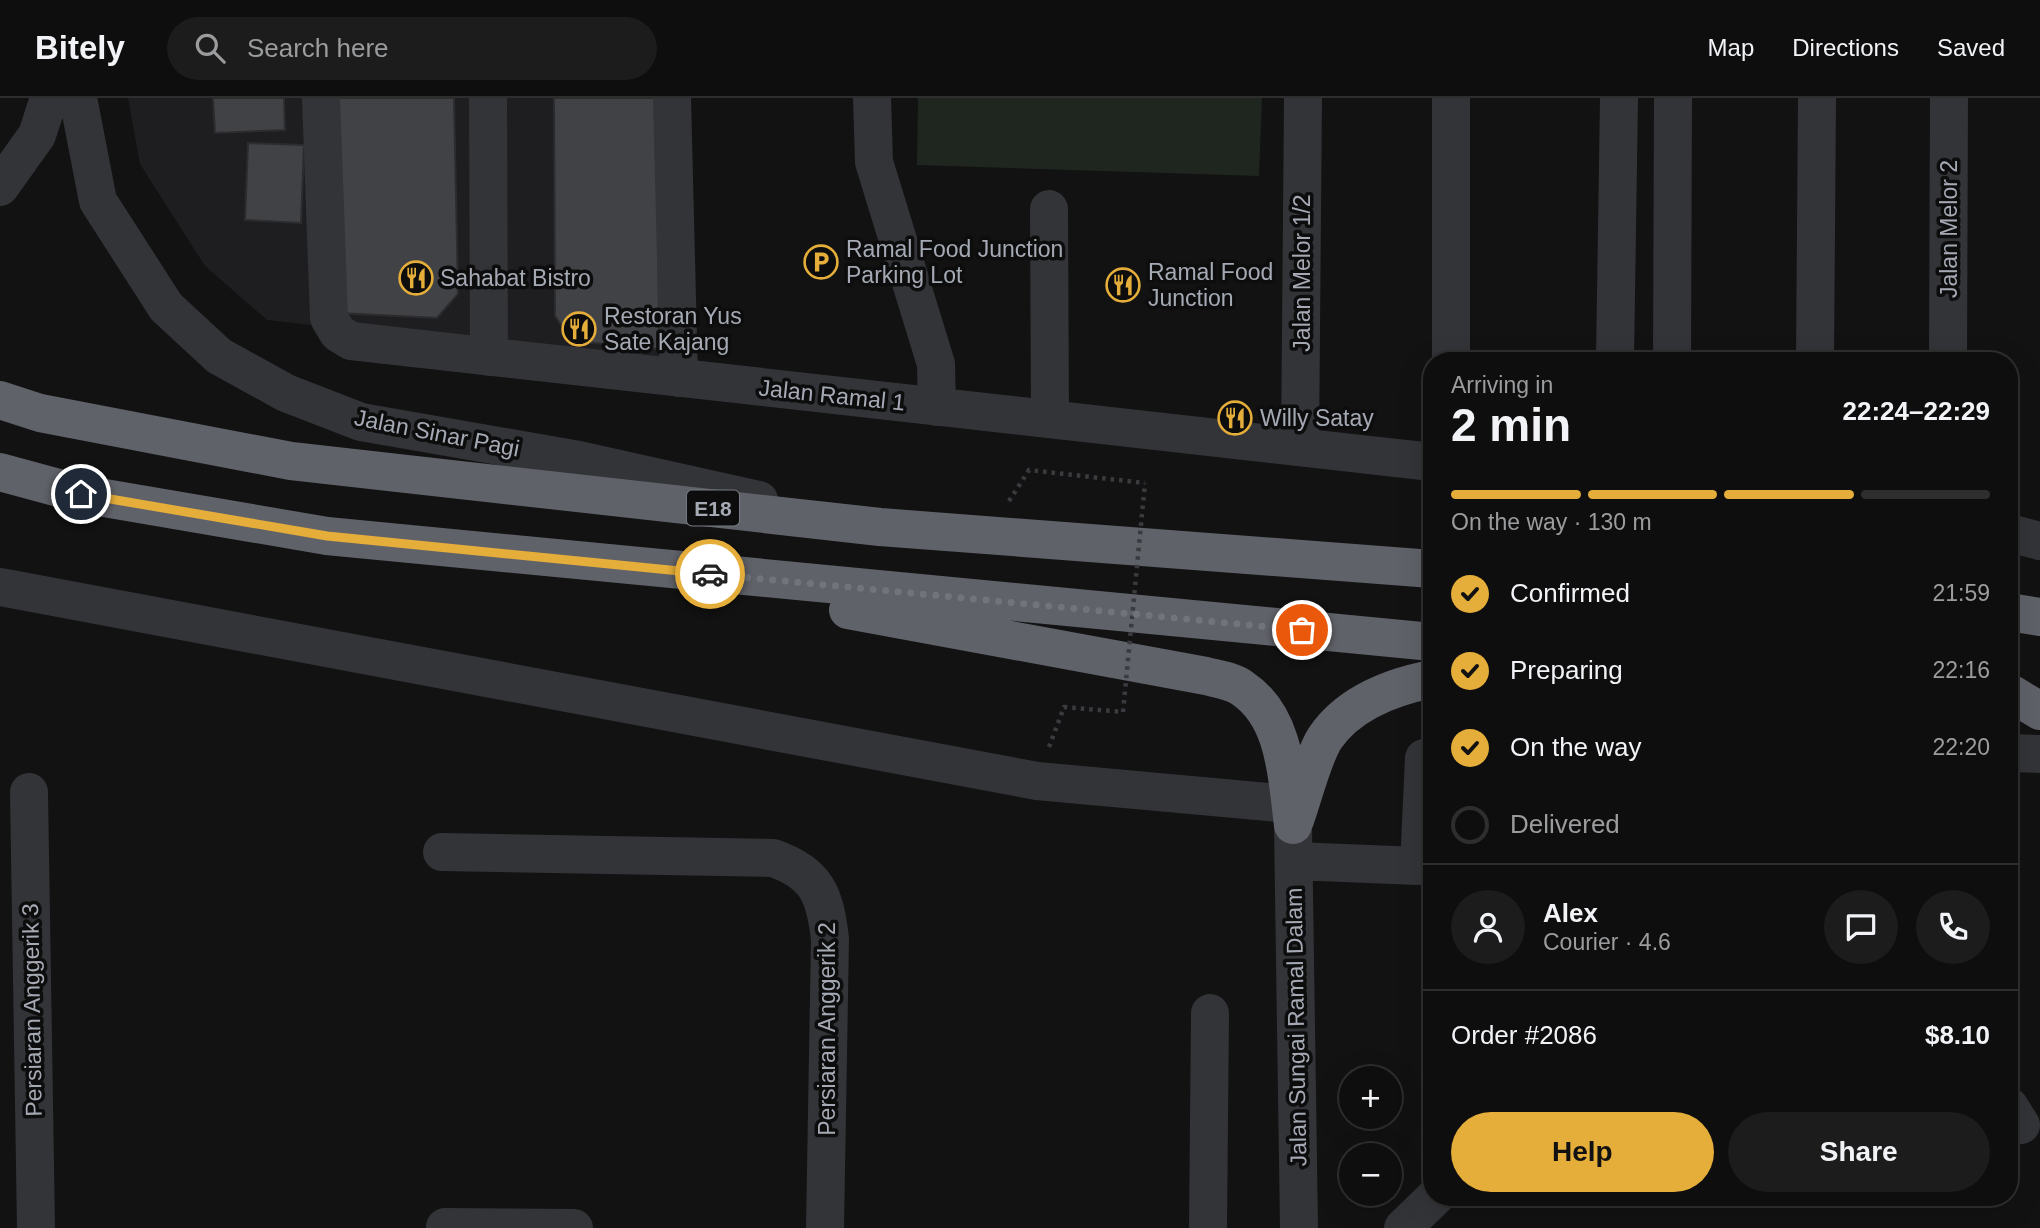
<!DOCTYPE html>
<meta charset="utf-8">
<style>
body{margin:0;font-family:Helvetica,sans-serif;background:#1c1c1c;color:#f1f3f6;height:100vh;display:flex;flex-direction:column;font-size:26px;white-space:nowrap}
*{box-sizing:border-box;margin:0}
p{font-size:23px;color:#9b9c9e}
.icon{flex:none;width:38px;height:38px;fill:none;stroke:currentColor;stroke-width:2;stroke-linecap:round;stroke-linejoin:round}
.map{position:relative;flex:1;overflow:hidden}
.panel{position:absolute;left:1423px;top:254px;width:595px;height:854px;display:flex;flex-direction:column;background:#0e0e0e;border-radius:28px;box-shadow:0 7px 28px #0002,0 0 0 2px #2e2e2e}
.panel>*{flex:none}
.tools{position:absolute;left:1339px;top:968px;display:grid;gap:14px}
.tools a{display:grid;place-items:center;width:63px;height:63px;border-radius:50%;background:#0e0e0e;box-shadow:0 7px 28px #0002,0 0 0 2px #2e2e2e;font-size:35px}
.pin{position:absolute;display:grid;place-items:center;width:60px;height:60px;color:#fff;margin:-30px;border:4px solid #fff;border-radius:50%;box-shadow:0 2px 7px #0007}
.courier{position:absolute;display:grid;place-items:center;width:70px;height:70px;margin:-35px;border:5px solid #e5ad39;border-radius:50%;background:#fff;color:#222;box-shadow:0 2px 9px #0007}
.summary em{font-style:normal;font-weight:700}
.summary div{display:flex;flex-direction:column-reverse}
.summary{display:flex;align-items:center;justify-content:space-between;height:119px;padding:0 28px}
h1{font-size:46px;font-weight:700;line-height:52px}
.bar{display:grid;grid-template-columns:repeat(4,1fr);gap:10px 7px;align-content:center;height:84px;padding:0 28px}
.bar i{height:9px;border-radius:5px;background:#2e2e2e}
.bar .selected{background:#e5ad39}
.bar p{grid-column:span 4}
.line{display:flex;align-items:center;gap:18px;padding:0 28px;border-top:2px solid #2e2e2e}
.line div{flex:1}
.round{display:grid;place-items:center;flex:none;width:74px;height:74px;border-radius:37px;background:#1c1c1c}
ol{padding:0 28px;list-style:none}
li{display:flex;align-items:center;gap:21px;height:77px}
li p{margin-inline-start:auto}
li .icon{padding:7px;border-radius:50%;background:#e5ad39;color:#111;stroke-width:4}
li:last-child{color:#9b9c9e}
li i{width:38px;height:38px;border:4px solid #2e2e2e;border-radius:50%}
.button{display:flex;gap:14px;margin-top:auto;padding:14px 28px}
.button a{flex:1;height:80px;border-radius:42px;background:#e5ad39;color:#111;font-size:28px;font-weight:700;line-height:80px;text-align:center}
.button a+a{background:#1c1c1c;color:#f1f3f6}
header{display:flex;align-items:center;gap:42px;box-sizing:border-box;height:98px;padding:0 35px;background:#0e0e0e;border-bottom:2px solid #2e2e2e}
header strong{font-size:33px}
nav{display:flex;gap:38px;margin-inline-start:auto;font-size:24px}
.search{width:490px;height:63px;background:#1c1c1c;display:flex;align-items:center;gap:18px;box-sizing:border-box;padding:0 24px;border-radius:38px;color:#9b9c9e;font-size:26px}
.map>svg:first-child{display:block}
</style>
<header>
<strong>Bitely</strong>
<div class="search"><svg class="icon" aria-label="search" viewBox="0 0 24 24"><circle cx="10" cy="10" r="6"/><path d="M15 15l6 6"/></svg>Search here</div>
<nav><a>Map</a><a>Directions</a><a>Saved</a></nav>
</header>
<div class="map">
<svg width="2040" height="1130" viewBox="0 0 2040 1130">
<rect width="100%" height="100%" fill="#121213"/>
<path fill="#1e1e20" d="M128 0H661L669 268 267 222 205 168 140 66Z
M1431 772V868L1421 867Z"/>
<path fill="#1f261f" d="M918 0H1262L1259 78 917 67Z"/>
<path fill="#414246" stroke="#2c2c2f" stroke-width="2" d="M213 0H284L285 32 215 35Z
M333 0H454L458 196 437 220 339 215Z
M554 0H658L659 251 572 243 555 218Z
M248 45 304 47 301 125 245 122Z"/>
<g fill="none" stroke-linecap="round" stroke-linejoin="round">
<path stroke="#393b3f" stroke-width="4.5" stroke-dasharray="3.5 5" stroke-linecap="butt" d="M1009 403 1029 372 1145 385
M1049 649 1064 609 1123 614"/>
<path stroke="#333438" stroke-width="38" d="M78 0 98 103 166 209 219 258 286 295 361 324 579 362 759 402
M321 0 329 220 338 235 351 243 1432 364
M488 0 489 259
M672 0 679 280
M872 0 874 64 936 266 937 309
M0 89 37 37 49 0
M1049 111 1050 321
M1451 262V0
M1615 262 1619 0
M1672 262 1673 0
M1815 262 1817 0
M1948 262 1949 0
M1300 349 1303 0
M2009 435 2040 443
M0 489 1037 683 1290 706
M2009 655 2040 656
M29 694 36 1130
M1293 727 1299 1130
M442 754 773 760C817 775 825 797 830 841L825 1130
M1294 763 1419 768 1424 660 1432 661
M2009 1008 2021 1027
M445 1129 574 1130
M1208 1130 1210 915
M1403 1130 1435 1099"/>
<path stroke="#606269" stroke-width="38" d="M0 302 40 315 291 363 880 429 1432 471
M0 374 81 396 327 438 1432 544
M848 512 1206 578C1217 581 1233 583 1242 590 1286 619 1287 680 1293 727
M2009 514 2040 519
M2012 596 2040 613
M1295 722C1303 700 1313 659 1325 640 1349 605 1391 589 1432 581"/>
<path stroke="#393b3f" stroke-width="4.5" stroke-dasharray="3.5 5" stroke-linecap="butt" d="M1123 614 1145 385"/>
</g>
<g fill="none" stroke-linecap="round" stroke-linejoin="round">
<path stroke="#71747b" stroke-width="7" stroke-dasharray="0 12.6" d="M710 476 1302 532"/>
<path stroke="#e5ad39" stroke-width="9" d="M81 396 327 438 710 476"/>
</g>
<defs>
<symbol id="parking-ring" viewBox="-11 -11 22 22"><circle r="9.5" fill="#0d0d0e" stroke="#e5ad39" stroke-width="1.5"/><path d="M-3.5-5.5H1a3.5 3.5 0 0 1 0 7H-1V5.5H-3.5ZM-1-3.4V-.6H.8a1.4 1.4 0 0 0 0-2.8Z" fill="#e5ad39"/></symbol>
<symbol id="restaurant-ring" viewBox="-11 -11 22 22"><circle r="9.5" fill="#0d0d0e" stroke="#e5ad39" stroke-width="1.5"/><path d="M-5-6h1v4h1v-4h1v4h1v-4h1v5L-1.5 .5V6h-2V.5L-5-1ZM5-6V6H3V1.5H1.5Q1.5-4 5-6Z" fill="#e5ad39"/></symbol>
</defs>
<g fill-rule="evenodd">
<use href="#parking-ring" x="802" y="145" width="38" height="38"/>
<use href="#restaurant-ring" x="397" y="161" width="38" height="38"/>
<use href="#restaurant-ring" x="1104" y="168" width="38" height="38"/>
<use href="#restaurant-ring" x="560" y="212" width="38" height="38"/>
<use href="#restaurant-ring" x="1216" y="301" width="38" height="38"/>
</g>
<g text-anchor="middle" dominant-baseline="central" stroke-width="7" stroke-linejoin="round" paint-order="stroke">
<rect fill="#0d0d0e" stroke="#777a82" stroke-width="2" x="687" y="392.5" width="52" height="35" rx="5"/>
<g font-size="21" font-weight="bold" fill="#a4a9b3">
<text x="713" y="410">E18</text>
</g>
<g font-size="23" fill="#a4a9b3" stroke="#0d0d0e">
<text transform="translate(1949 131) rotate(-90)">Jalan Melor 2</text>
<text transform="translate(1302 175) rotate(-90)">Jalan Melor 1/2</text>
<text transform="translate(832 297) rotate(6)">Jalan Ramal 1</text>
<text transform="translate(437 335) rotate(11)">Jalan Sinar Pagi</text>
<text transform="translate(32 912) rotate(-91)">Persiaran Anggerik 3</text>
<text transform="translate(1296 929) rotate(-91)">Jalan Sungai Ramal Dalam</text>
<text transform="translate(827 931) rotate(-90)">Persiaran Anggerik 2</text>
</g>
<g font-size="23" fill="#a4a9b3" stroke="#0d0d0e" text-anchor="start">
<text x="846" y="151">Ramal Food Junction<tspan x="846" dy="26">Parking Lot</tspan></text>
<text x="1148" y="174">Ramal Food<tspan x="1148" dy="26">Junction</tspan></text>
<text x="440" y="180">Sahabat Bistro</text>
<text x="604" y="218">Restoran Yus<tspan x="604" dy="26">Sate Kajang</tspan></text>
<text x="1260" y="320">Willy Satay</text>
</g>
</g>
</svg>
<div class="tools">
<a>+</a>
<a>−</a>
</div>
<div class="pin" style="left:1302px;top:532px;background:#ea580c"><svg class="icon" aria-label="bag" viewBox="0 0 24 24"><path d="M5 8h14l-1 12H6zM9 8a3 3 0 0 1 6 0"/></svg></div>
<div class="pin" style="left:81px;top:396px;background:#1f2937"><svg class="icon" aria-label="home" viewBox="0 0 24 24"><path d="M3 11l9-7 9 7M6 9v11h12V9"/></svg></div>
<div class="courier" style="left:710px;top:476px"><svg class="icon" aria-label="car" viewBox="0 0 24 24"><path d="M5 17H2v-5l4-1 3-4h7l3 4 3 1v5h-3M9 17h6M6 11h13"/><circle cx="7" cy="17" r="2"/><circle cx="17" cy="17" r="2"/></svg></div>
<section class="panel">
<div class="summary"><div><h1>2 min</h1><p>Arriving in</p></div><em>22:24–22:29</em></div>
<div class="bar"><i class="selected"></i><i class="selected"></i><i class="selected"></i><i></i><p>On the way · 130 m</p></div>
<ol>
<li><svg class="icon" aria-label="check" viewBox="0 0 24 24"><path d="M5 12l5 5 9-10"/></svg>Confirmed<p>21:59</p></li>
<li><svg class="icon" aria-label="check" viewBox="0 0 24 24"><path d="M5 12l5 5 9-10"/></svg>Preparing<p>22:16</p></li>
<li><svg class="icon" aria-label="check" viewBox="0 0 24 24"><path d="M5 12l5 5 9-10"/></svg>On the way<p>22:20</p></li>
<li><i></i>Delivered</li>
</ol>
<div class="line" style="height:126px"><a class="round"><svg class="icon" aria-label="person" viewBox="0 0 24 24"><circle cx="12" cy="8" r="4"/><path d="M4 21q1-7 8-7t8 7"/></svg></a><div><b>Alex</b><p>Courier · 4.6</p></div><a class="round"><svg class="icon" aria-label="chat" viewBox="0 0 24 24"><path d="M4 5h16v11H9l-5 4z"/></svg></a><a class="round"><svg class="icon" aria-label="phone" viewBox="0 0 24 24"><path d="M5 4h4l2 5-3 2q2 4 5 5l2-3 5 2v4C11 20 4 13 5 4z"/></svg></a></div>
<div class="line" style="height:91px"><div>Order #2086</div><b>$8.10</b></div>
<div class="button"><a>Help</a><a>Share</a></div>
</section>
</div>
